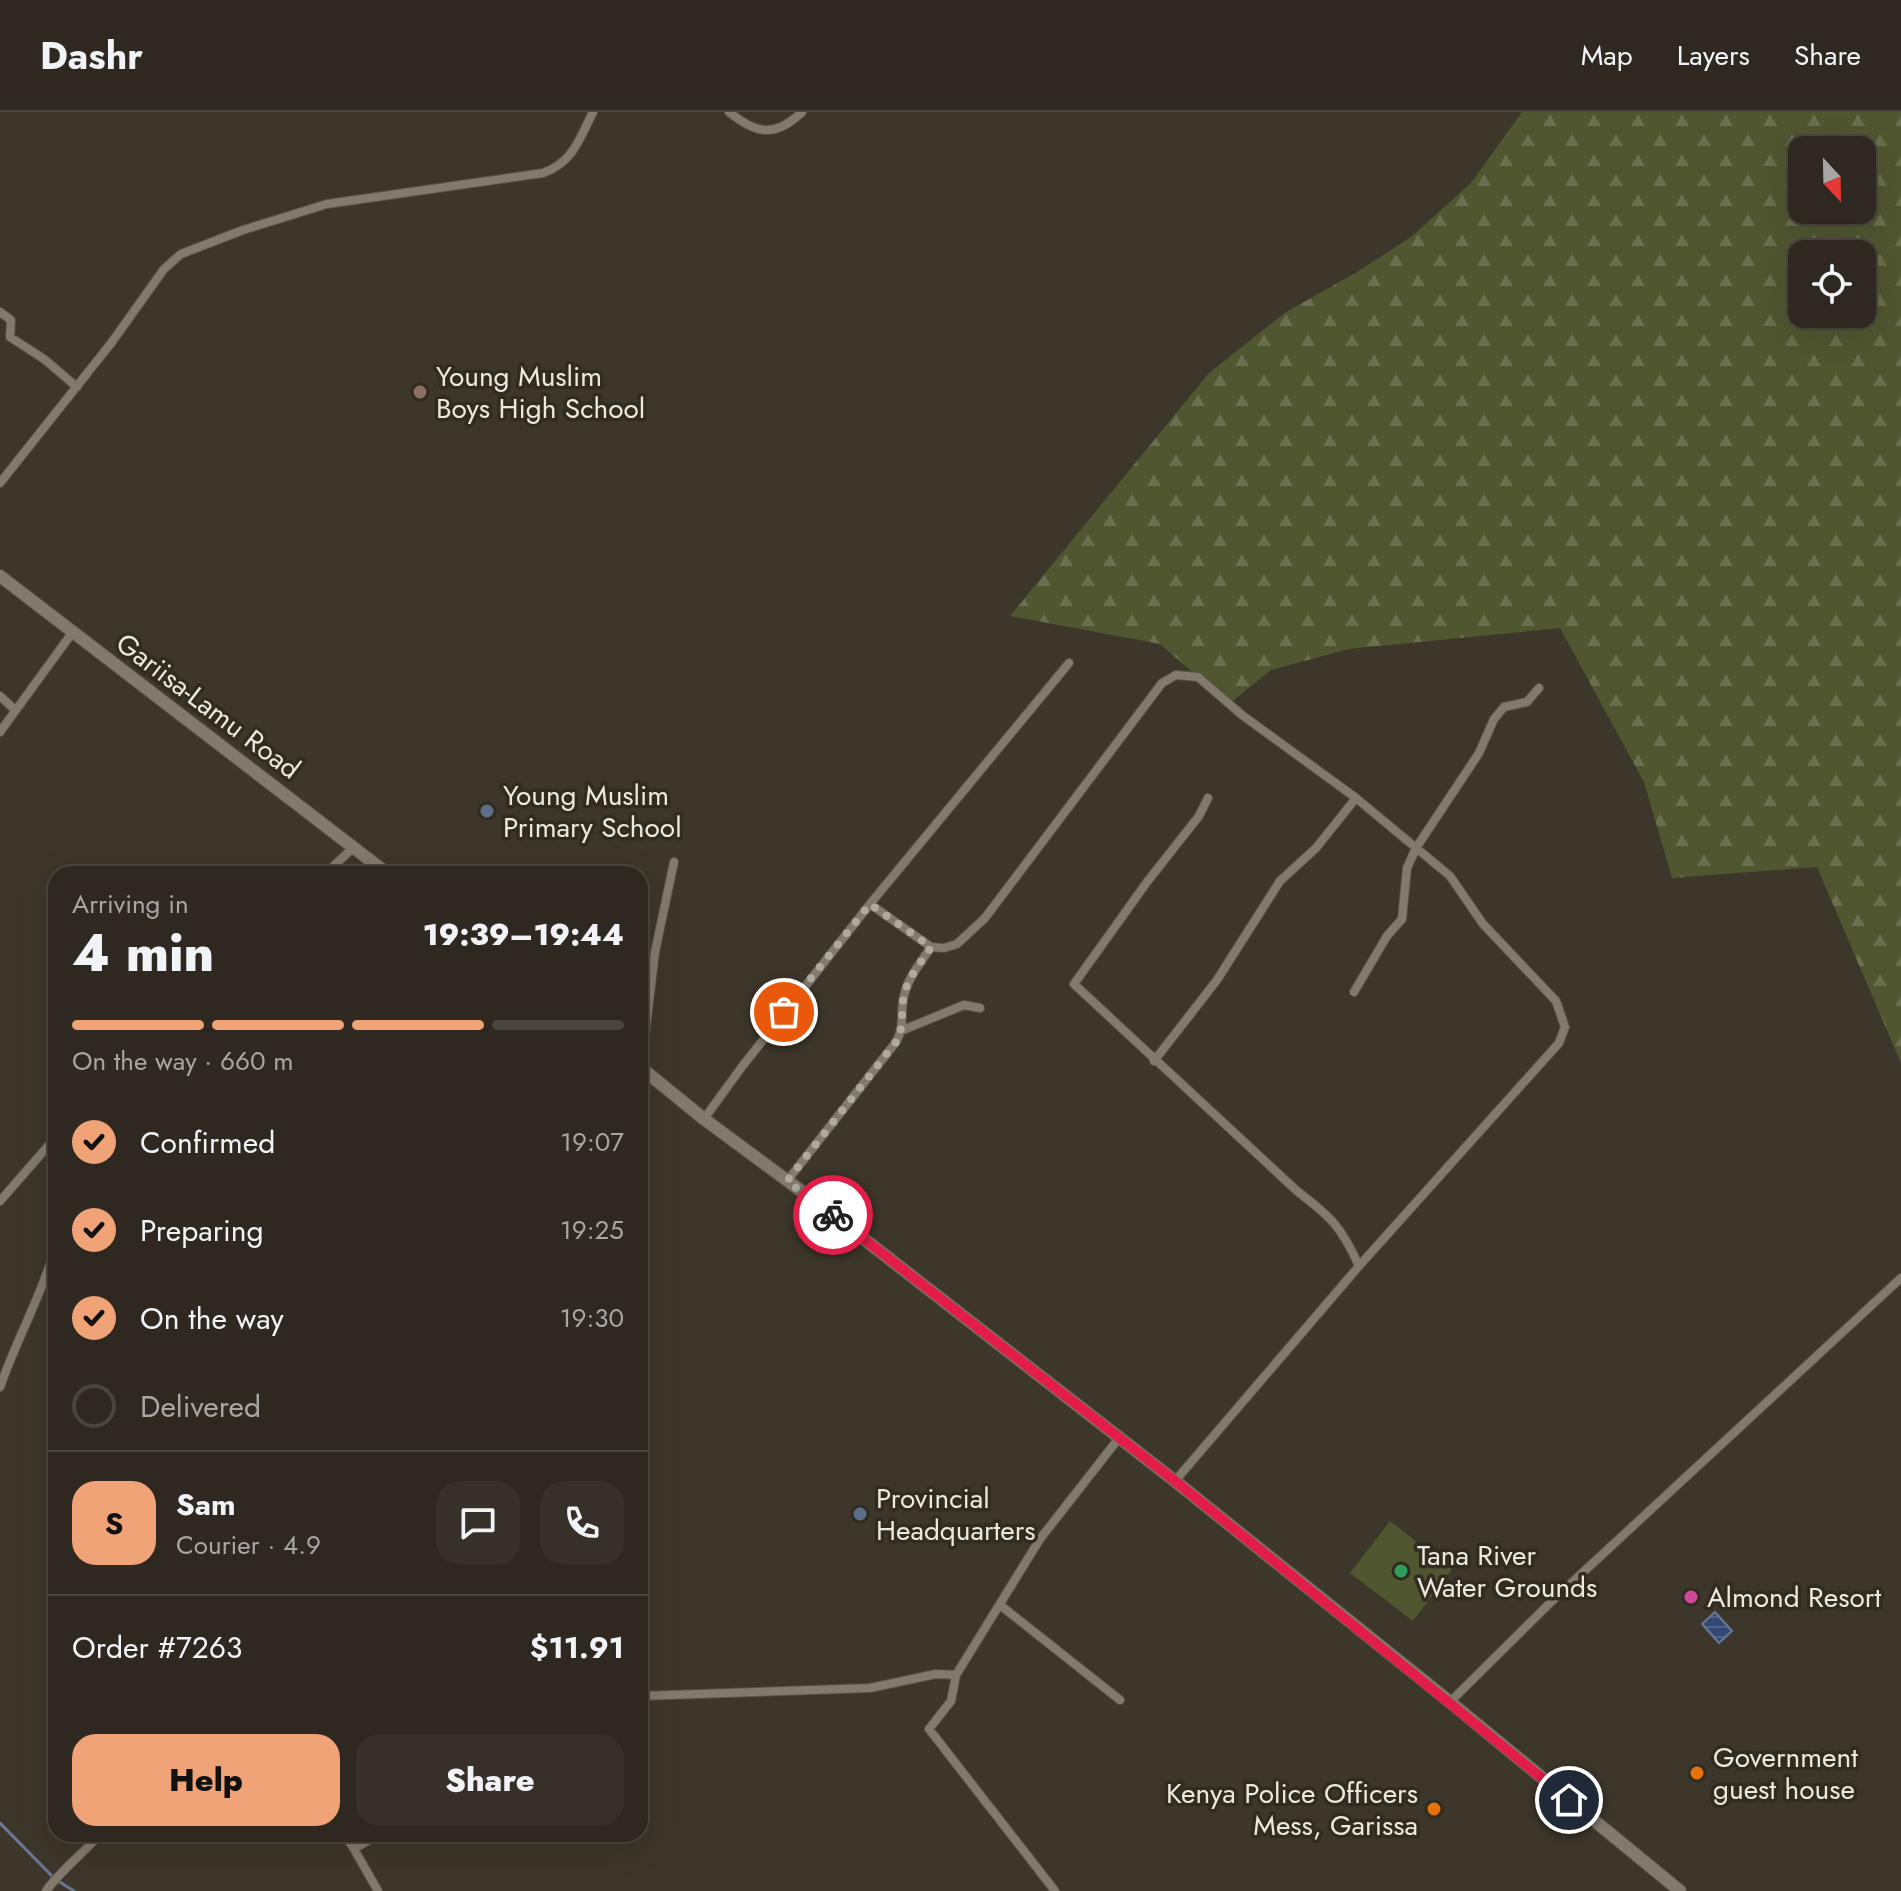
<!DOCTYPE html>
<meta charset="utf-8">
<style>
body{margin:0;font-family:Jost,sans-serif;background:#363029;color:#f1f3f6;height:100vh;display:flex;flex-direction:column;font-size:30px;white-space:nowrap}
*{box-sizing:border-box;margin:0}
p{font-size:26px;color:#a7a6a5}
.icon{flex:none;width:44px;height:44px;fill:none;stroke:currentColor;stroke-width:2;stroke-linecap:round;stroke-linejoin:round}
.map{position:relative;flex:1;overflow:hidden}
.details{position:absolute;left:48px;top:754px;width:600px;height:976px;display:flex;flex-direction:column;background:#2e2820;border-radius:24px;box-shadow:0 8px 32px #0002,0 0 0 2px #49443e}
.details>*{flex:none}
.needle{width:52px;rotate:158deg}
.fabs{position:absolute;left:1788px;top:24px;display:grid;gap:16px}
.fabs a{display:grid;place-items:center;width:88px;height:88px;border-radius:16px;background:#2e2820;box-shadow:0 8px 32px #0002,0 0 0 2px #49443e;font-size:40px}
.pin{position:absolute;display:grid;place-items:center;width:68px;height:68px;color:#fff;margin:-34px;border:4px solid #fff;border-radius:50%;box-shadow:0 2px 8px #0007}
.courier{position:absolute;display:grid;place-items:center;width:80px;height:80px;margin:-40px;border:6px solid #e11d48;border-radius:50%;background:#fff;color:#222;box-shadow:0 2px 10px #0007}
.overview em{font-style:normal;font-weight:800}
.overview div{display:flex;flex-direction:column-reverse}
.overview{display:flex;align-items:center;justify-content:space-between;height:136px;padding:0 24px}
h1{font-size:52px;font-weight:800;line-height:60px}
.bar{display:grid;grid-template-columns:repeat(4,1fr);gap:12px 8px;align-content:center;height:96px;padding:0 24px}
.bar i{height:10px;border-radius:6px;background:#49443e}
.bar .active{background:#efa376}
.bar p{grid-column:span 4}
.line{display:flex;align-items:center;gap:20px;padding:0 24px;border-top:2px solid #49443e}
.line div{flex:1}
.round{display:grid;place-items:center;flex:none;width:84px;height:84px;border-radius:24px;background:#363029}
ol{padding:0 24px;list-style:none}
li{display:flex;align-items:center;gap:24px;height:88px}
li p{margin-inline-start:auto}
li .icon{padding:8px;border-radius:50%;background:#efa376;color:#111;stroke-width:4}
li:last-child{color:#a7a6a5}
li i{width:44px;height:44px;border:4px solid #49443e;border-radius:50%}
.button{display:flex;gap:16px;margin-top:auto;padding:16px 24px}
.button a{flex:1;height:92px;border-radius:24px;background:#efa376;color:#111;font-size:32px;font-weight:800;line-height:92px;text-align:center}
.button a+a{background:#363029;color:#f1f3f6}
header{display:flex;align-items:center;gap:48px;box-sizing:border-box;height:112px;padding:0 40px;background:#2e2820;border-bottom:2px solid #49443e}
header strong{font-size:38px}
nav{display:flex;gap:44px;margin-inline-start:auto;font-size:28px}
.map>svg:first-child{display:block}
</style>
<header>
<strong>Dashr</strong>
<nav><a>Map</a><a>Layers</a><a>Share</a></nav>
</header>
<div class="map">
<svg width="1901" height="1779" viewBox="0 0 1901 1779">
<defs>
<pattern id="forest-firs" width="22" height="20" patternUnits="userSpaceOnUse" patternTransform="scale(2)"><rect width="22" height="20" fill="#505630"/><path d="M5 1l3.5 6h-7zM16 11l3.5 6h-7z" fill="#696e4e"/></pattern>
<pattern id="water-rules" width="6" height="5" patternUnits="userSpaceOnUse" patternTransform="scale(2)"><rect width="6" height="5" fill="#324875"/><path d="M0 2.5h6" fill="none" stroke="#506288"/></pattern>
</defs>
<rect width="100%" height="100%" fill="#3d362a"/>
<path fill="url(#forest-firs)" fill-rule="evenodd" d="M1522 0H1901V951L1817 755 1672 766 1644 670 1560 516 1349 537 1271 558 1229 592 1160 532 1010 504 1209 261 1286 200 1357 160 1411 125 1471 71ZM1802 38H1862V98H1802ZM1802 142H1862V202H1802Z"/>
<path fill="#505630" d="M1390 1409 1452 1457 1413 1509 1350 1461Z"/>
<path fill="url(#water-rules)" stroke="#6a7895" stroke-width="2" d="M1715 1500 1732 1519 1719 1531 1702 1512Z"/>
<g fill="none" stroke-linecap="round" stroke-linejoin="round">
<path stroke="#6a7895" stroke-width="3" d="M0 1711 55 1767 74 1779"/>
<defs>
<path id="street" d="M729 0C756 22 775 26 802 0
M0 200 11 208 10 225 44 247 77 275
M0 371 112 230 164 157 181 142 243 118 327 92 543 61C573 50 579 28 593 0
M0 584 15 598
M0 620 72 521
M1208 686 1199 704 1147 770 1074 872 1297 1079C1331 1105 1341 1114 1359 1154
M325 762 353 736
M870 792 1069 551
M1354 880 1387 824 1402 807 1407 756 1416 736 1479 641 1494 607 1504 595 1527 590 1539 576
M903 918 964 893 980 896
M1154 949 1217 868 1280 769 1316 736 1356 686
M641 956 655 840 674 750
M704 1007 741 956 870 792 931 835 944 836 957 832 985 806 1162 571 1176 563 1198 565 1242 603 1356 686 1450 764 1483 812 1556 889 1565 915 1559 931 1359 1154 1175 1369
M787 1069 896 930C906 912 899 898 905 880 909 864 922 849 931 835
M0 1089 56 1025
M0 1275C17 1226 42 1183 56 1134
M1000 1493 1120 1588
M640 1584 870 1576 936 1562 956 1563
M1450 1590 1552 1489 1901 1166
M344 1722 354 1737
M46 1779C61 1758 83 1742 100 1722
M378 1779 354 1737 379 1722
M1055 1779 929 1617 951 1589 956 1563 1040 1427 1119 1326"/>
<path id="secondary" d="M0 464 388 762
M640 955 704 1007 819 1092 1175 1369 1450 1590 1680 1779"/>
</defs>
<use href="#street" stroke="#585248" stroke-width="10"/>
<use href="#secondary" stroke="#585248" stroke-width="14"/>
<use href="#street" stroke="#827a6d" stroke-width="8"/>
<use href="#secondary" stroke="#827a6d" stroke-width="12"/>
</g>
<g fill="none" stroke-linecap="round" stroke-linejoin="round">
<path stroke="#afaaa0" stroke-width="8" stroke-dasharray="0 14.4" d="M784 900 870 792 931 835C922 849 909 864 905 880 899 899 906 912 896 930L787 1069 833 1103"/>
<path stroke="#e11d48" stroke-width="10" d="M833 1103 1175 1369 1569 1688"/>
</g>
<circle fill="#8d6e63" stroke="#322c20" stroke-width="3" cx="420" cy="280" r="8"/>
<g fill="#5c6f8a" stroke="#322c20" stroke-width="3">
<circle cx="487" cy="699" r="8"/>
<circle cx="860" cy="1402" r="8"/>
</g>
<circle fill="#2e9e5b" stroke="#322c20" stroke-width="3" cx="1401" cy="1459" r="8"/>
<circle fill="#d1479c" stroke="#322c20" stroke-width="3" cx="1691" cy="1485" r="8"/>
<g fill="#e8710a" stroke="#322c20" stroke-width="3">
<circle cx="1697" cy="1661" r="8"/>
<circle cx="1434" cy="1697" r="8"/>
</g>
<g text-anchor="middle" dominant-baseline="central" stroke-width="7" stroke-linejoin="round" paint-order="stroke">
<g font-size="28" fill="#ece8e0" stroke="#322c20" text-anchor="start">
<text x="436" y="264">Young Muslim<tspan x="436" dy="32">Boys High School</tspan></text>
<text x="503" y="683">Young Muslim<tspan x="503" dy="32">Primary School</tspan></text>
<text x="876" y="1386">Provincial<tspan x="876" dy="32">Headquarters</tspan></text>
<text x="1417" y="1443">Tana River<tspan x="1417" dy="32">Water Grounds</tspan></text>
<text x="1707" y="1485">Almond Resort</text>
<text x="1713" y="1645">Government<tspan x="1713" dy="32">guest house</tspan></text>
<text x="1418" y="1681" text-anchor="end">Kenya Police Officers<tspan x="1418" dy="32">Mess, Garissa</tspan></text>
</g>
<g font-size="28" fill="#ece8e0" stroke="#322c20">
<text transform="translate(208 594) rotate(37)">Gariisa-Lamu Road</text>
</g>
</g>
</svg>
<div class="fabs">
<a><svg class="needle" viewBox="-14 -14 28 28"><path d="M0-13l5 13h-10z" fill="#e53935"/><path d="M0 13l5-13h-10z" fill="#a7a6a5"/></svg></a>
<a><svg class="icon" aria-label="locate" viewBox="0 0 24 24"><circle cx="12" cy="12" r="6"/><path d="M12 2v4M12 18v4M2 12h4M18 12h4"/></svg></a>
</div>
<div class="pin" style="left:784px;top:900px;background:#ea580c"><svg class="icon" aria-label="bag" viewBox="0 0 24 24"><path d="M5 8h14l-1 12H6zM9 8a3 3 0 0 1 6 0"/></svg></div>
<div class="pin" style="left:1569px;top:1688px;background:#1f2937"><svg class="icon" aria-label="home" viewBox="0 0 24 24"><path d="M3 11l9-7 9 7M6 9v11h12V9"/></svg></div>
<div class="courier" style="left:833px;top:1103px"><svg class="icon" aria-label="bike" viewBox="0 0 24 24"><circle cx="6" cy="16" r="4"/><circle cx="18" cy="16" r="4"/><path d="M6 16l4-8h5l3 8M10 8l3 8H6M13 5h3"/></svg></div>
<section class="details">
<div class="overview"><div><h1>4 min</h1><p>Arriving in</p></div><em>19:39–19:44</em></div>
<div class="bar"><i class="active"></i><i class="active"></i><i class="active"></i><i></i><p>On the way · 660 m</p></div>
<ol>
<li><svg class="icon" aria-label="check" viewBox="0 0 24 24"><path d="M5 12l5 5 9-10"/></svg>Confirmed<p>19:07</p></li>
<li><svg class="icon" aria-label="check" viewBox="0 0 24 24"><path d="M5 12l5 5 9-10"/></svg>Preparing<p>19:25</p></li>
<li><svg class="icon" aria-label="check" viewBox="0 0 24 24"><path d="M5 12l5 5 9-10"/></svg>On the way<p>19:30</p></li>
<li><i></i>Delivered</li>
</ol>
<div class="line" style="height:144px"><b class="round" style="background:#efa376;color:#111">S</b><div><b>Sam</b><p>Courier · 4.9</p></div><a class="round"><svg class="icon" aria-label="chat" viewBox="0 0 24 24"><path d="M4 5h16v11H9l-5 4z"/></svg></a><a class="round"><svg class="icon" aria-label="phone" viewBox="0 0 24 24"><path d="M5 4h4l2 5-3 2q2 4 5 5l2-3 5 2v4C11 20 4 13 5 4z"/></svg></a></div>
<div class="line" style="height:104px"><div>Order #7263</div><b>$11.91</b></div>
<div class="button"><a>Help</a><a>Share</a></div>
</section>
</div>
